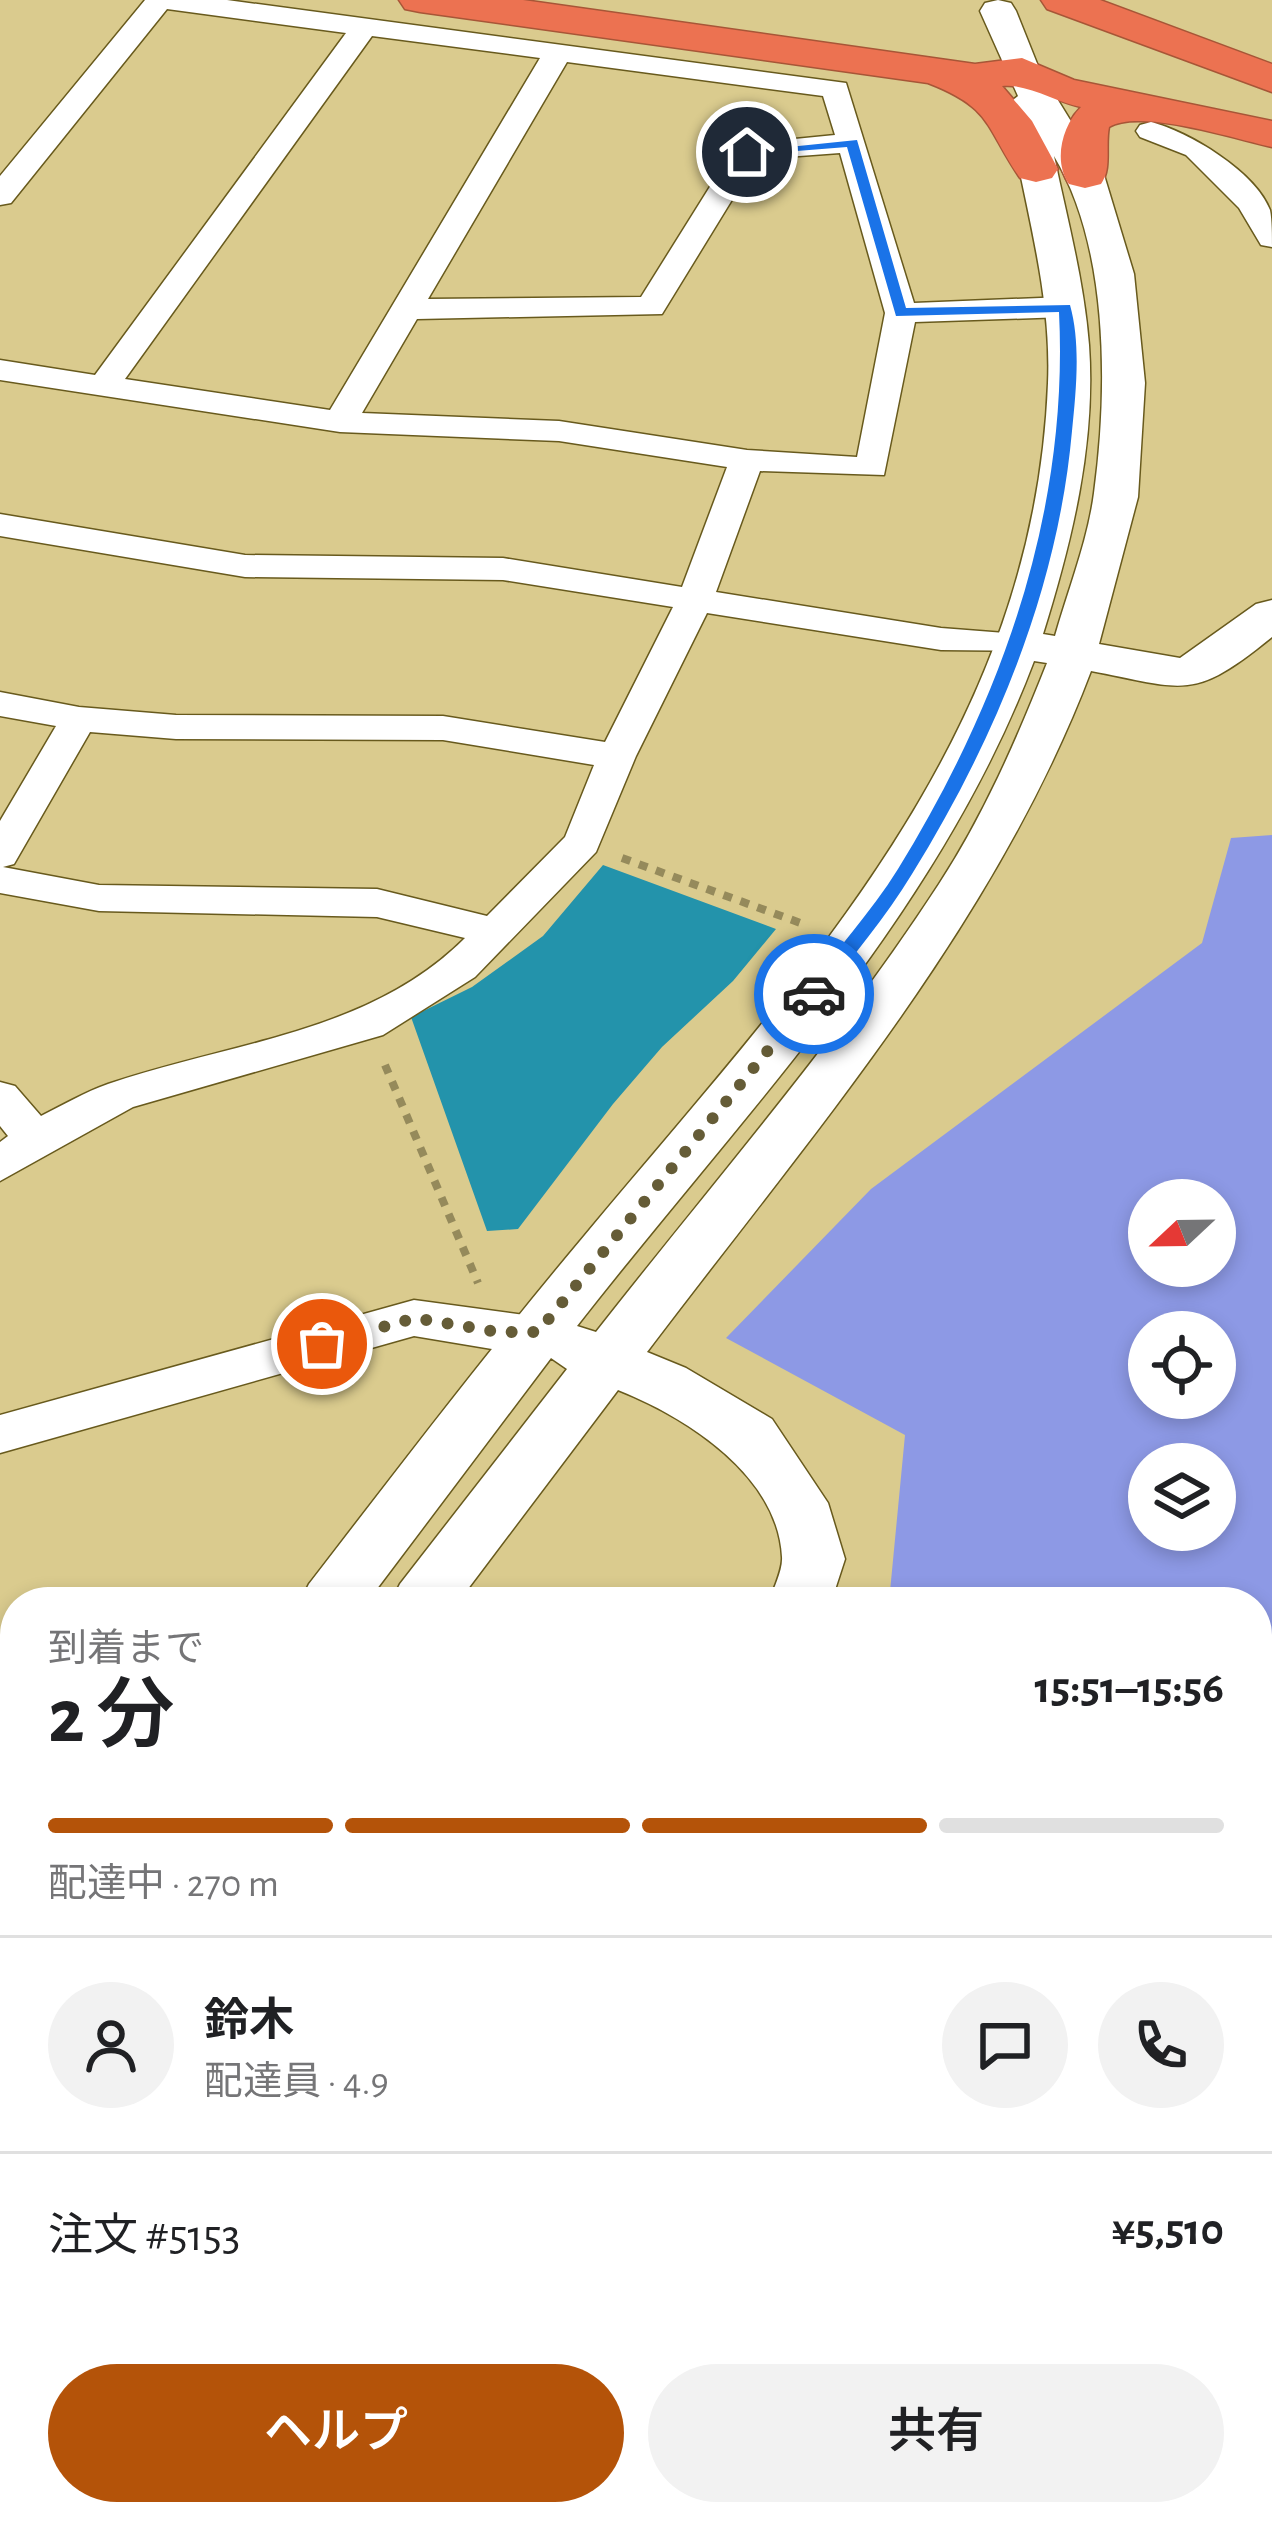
<!DOCTYPE html>
<html lang="ja">
<meta charset="utf-8">
<style>
body{margin:0;font-family:"Alegreya Sans","Noto Sans JP",sans-serif;background:#f2f2f2;color:#202124;height:100vh;display:flex;flex-direction:column;font-size:45px;white-space:nowrap}
*{box-sizing:border-box;margin:0}
p{font-size:39px;color:#757577}
.icon{flex:none;width:66px;height:66px;fill:none;stroke:currentColor;stroke-width:2;stroke-linecap:round;stroke-linejoin:round}
.map{position:relative;flex:1;overflow:hidden}
.drawer{position:absolute;left:0px;top:1587px;width:1272px;height:939px;display:flex;flex-direction:column;background:#fff;border-radius:48px 48px 0 0;box-shadow:0 6px 18px #0003}
.drawer>*{flex:none}
.needle{width:78px;rotate:248deg}
.fabs{position:absolute;left:1128px;top:1179px;display:grid;gap:24px}
.fabs a{display:grid;place-items:center;width:108px;height:108px;border-radius:50%;background:#fff;box-shadow:0 6px 18px #0003;font-size:60px}
.pin{position:absolute;display:grid;place-items:center;width:102px;height:102px;color:#fff;margin:-51px;border:6px solid #fff;border-radius:50%;box-shadow:0 3px 12px #0007}
.courier{position:absolute;display:grid;place-items:center;width:120px;height:120px;margin:-60px;border:9px solid #1a73e8;border-radius:50%;background:#fff;color:#222;box-shadow:0 3px 15px #0007}
.head em{font-style:normal;font-weight:600}
.head div{display:flex;flex-direction:column-reverse}
.head{display:flex;align-items:center;justify-content:space-between;height:204px;padding:0 48px}
h1{font-size:78px;font-weight:600;line-height:90px}
.bar{display:grid;grid-template-columns:repeat(4,1fr);gap:18px 12px;align-content:center;height:144px;padding:0 48px}
.bar i{height:15px;border-radius:9px;background:#e0e0e0}
.bar .active{background:#b45309}
.bar p{grid-column:span 4}
.line{display:flex;align-items:center;gap:30px;padding:0 48px;border-top:3px solid #e0e0e0}
.line div{flex:1}
.round{display:grid;place-items:center;flex:none;width:126px;height:126px;border-radius:63px;background:#f2f2f2}
.cta{display:flex;gap:24px;margin-top:auto;padding:24px 48px}
.cta a{flex:1;height:138px;border-radius:72px;background:#b45309;color:#fff;font-size:48px;font-weight:600;line-height:138px;text-align:center}
.cta a+a{background:#f2f2f2;color:#202124}
.map>svg:first-child{display:block}
</style>
<div class="map">
<svg width="1272" height="2525" viewBox="0 0 1272 2525">
<rect width="100%" height="100%" fill="#dacb8e"/>
<path fill="#8d99e5" fill-rule="evenodd" d="M1272 835V1771L1257 1769V1602H889L905 1435 726 1338 871 1189 1202 943 1231 838ZM1149 1200H1215V1266H1149ZM1149 1332H1215V1398H1149ZM1149 1464H1215V1530H1149Z"/>
<path fill="#2393ab" d="M603 865 776 929 733 981 662 1047 613 1104 518 1229 487 1231 411 1017 472 987 543 936Z"/>
<g fill="none" stroke-linecap="round" stroke-linejoin="round">
<defs>
<path id="minor" d="M145 0H227L846 83 914 303 1065 297 1081 307 1065 317 915 322 884 475 760 471 716 592 941 628 1032 635 1037 643 1032 651 941 650 707 613 636 756 596 852 475 977 383 1035 133 1107 0 1181V1142L8 1136 0 1126V1082L15 1086 41 1116C63 1105 85 1092 108 1084 230 1042 369 1034 465 938L377 917 99 911 0 893V821L56 726 0 716V692L79 707 176 715 443 716 605 742 673 607 503 580 245 577 0 536V514L245 555 503 558 682 587 727 467 559 441 340 432 0 380V360L95 375 346 33 167 9 11 203 0 205V176ZM372 36 540 58 330 410 125 379ZM567 62 823 96 835 135 736 145 641 297 428 299ZM840 153 885 313 857 457 747 450 559 421 362 413 417 319 662 314 757 159ZM90 732 176 739 443 740 594 765 565 837 487 916 377 889 99 885 3 867 14 864Z
M1151 122C1189 132 1255 171 1270 210 1272 220 1272 236 1272 247L1261 245 1239 208 1186 155 1140 137 1136 131 1140 125Z
M414 1300 554 1319 561 1332 554 1345 538 1350H498L414 1336 0 1453V1415Z
M1257 1780 1272 1783V1829L1257 1826Z"/>
<path id="tertiary" d="M998 0 1011 3 1016 11 1040 71 1104 175 1134 274 1145 383 1138 497 1099 644 1180 658 1256 604 1272 600V637C1192 702 1186 689 1091 671 994 927 810 1136 647 1352L686 1368 772 1419 828 1503 845 1559 831 1602H769C773 1589 783 1570 782 1557 778 1475 686 1417 618 1390L458 1602H391L400 1584 567 1369 551 1358 367 1602H300L309 1584C400 1466 490 1348 585 1235 799 978 1034 740 1048 383 1052 289 1022 197 1007 105L1018 96 980 11 985 3ZM1054 156C1109 247 1108 390 1094 493 1088 540 1068 590 1055 636L1043 634C1072 541 1096 444 1089 345 1084 281 1067 218 1054 156ZM1034 661 1047 663C1017 739 984 815 939 884 837 1041 711 1185 596 1332L577 1326C743 1113 937 918 1034 661Z
M15 1970V2048L0 2053V1976Z
M15 2098V2181L0 2186V2104Z
M1257 2128 1272 2132V2202L1257 2198Z"/>
<path id="motorway" d="M399 0H523L975 64 1022 58 1074 80 1272 121V147C1235 139 1140 108 1109 127 1105 146 1112 169 1101 184L1085 188 1069 184C1053 161 1062 126 1081 107 1056 102 1026 83 1002 86L1032 121 1058 169 1052 178 1036 182 1020 178C985 127 993 108 928 83L420 12 405 9Z
M1041 0H1100L1272 64V92L1047 9Z"/>
</defs>
<use href="#minor" stroke="#685a1d" stroke-width="3"/>
<use href="#tertiary" stroke="#685a1d" stroke-width="3"/>
<use href="#motorway" stroke="#a75637" stroke-width="3"/>
<path stroke="#958a5b" stroke-width="8" stroke-dasharray="9 9" stroke-linecap="butt" d="M622 858 806 925
M385 1065 478 1283"/>
<use href="#minor" fill="#fff" fill-rule="evenodd"/>
<use href="#tertiary" fill="#fff" fill-rule="evenodd"/>
<use href="#motorway" fill="#ec7251" fill-rule="evenodd"/>
</g>
<path fill="#1a73e8" d="M857 140 906 308 1070 305C1081 344 1076 391 1072 431 1058 589 995 740 912 874 886 917 851 958 820 999L814 1001 805 994C834 951 871 913 898 869 1002 700 1069 512 1059 312L896 316 847 147 747 155 740 152Z"/>
<g fill="none" stroke-linecap="round" stroke-linejoin="round">
<path stroke="#655c37" stroke-width="12" stroke-dasharray="0 21.6" d="M322 1344 415 1318 498 1332H538L814 994"/>
</g>
</svg>
<div class="fabs">
<a><svg class="needle" viewBox="-14 -14 28 28"><path d="M0-13l5 13h-10z" fill="#e53935"/><path d="M0 13l5-13h-10z" fill="#757577"/></svg></a>
<a><svg class="icon" aria-label="locate" viewBox="0 0 24 24"><circle cx="12" cy="12" r="6"/><path d="M12 2v4M12 18v4M2 12h4M18 12h4"/></svg></a>
<a><svg class="icon" aria-label="layers" viewBox="0 0 24 24"><path d="M12 4l9 5-9 5-9-5zM3 14l9 5 9-5"/></svg></a>
</div>
<div class="pin" style="left:322px;top:1344px;background:#ea580c"><svg class="icon" aria-label="bag" viewBox="0 0 24 24"><path d="M5 8h14l-1 12H6zM9 8a3 3 0 0 1 6 0"/></svg></div>
<div class="pin" style="left:747px;top:152px;background:#1f2937"><svg class="icon" aria-label="home" viewBox="0 0 24 24"><path d="M3 11l9-7 9 7M6 9v11h12V9"/></svg></div>
<div class="courier" style="left:814px;top:994px"><svg class="icon" aria-label="car" viewBox="0 0 24 24"><path d="M5 17H2v-5l4-1 3-4h7l3 4 3 1v5h-3M9 17h6M6 11h13"/><circle cx="7" cy="17" r="2"/><circle cx="17" cy="17" r="2"/></svg></div>
<section class="drawer">
<div class="head"><div><h1>2 分</h1><p>到着まで</p></div><em>15:51–15:56</em></div>
<div class="bar"><i class="active"></i><i class="active"></i><i class="active"></i><i></i><p>配達中 · 270 m</p></div>
<div class="line" style="height:216px"><a class="round"><svg class="icon" aria-label="person" viewBox="0 0 24 24"><circle cx="12" cy="8" r="4"/><path d="M4 21q1-7 8-7t8 7"/></svg></a><div><b>鈴木</b><p>配達員 · 4.9</p></div><a class="round"><svg class="icon" aria-label="chat" viewBox="0 0 24 24"><path d="M4 5h16v11H9l-5 4z"/></svg></a><a class="round"><svg class="icon" aria-label="phone" viewBox="0 0 24 24"><path d="M5 4h4l2 5-3 2q2 4 5 5l2-3 5 2v4C11 20 4 13 5 4z"/></svg></a></div>
<div class="line" style="height:156px"><div>注文 #5153</div><b>¥5,510</b></div>
<div class="cta"><a>ヘルプ</a><a>共有</a></div>
</section>
</div>
